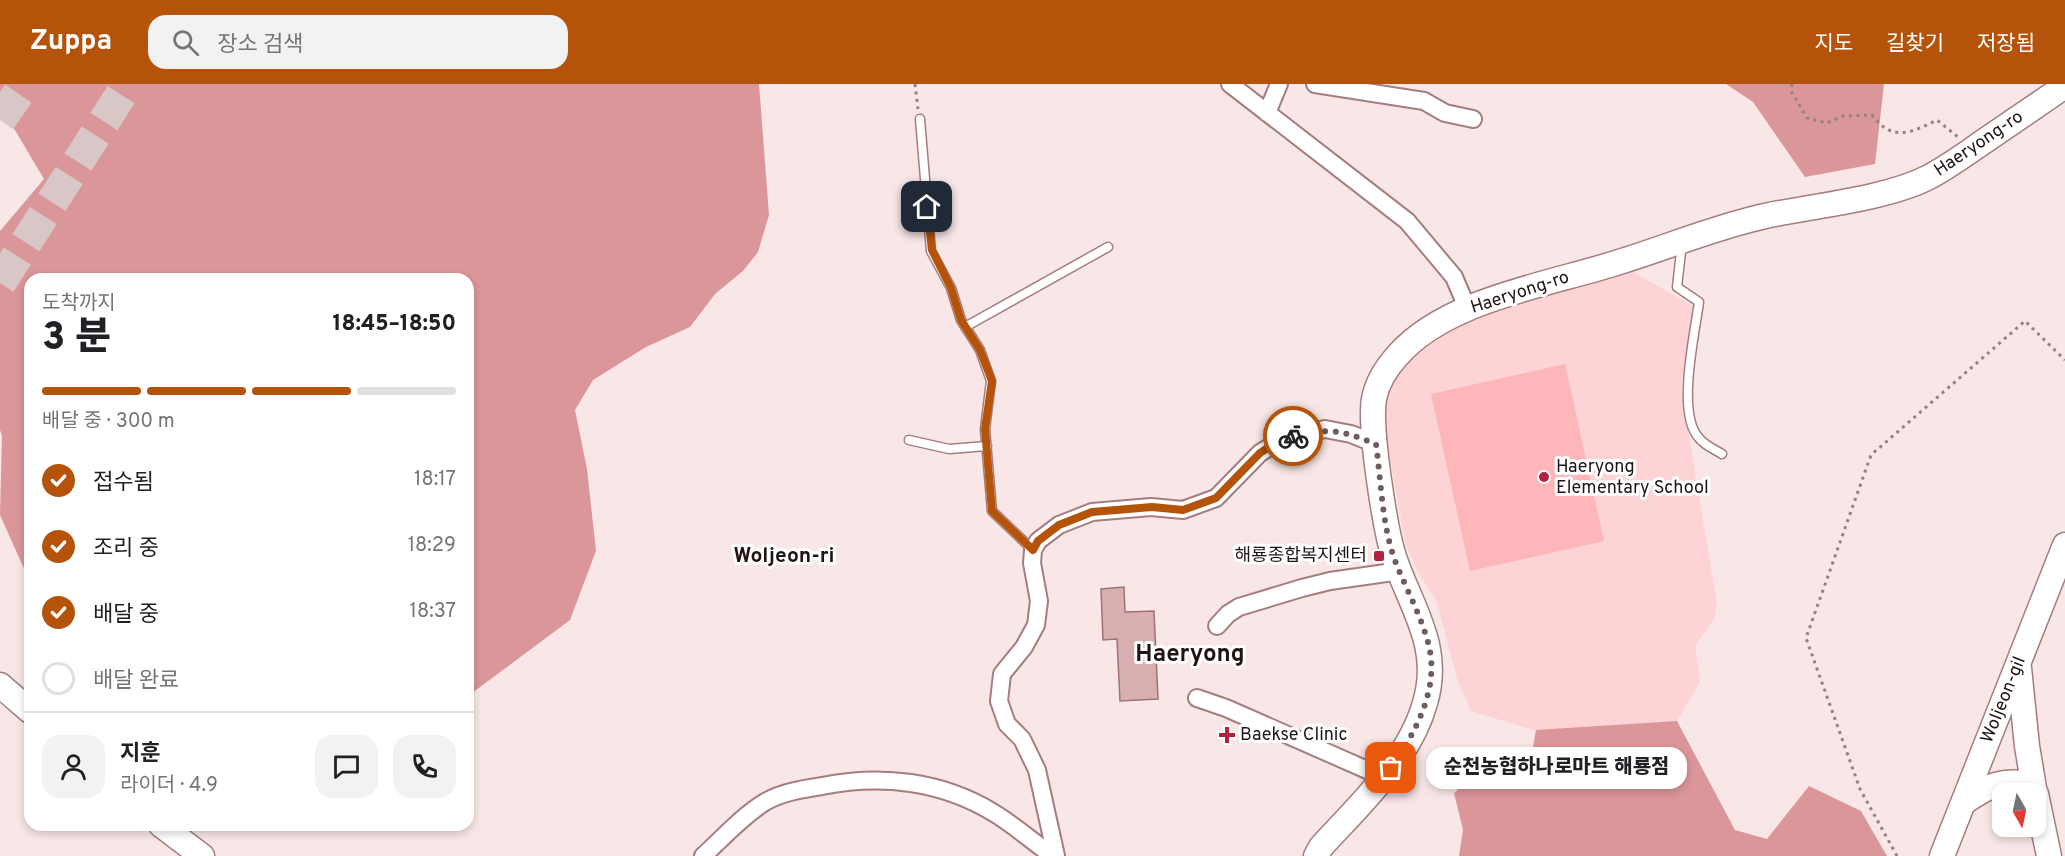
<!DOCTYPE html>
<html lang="ko">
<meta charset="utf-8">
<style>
body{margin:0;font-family:Overpass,"Noto Sans KR",sans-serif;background:#f2f2f2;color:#202124;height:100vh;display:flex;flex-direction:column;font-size:22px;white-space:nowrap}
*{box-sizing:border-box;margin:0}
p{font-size:20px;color:#757577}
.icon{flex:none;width:33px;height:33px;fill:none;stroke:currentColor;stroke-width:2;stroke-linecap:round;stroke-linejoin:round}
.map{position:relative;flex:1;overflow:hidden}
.panel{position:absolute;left:24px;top:189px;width:450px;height:558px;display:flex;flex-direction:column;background:#fff;border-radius:18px;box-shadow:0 3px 9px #0003}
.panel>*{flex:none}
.needle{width:39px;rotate:171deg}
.fabs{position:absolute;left:1992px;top:699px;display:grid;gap:12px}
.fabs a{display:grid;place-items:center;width:54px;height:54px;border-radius:12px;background:#fff;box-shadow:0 3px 9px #0003;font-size:30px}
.pin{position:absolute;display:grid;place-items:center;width:51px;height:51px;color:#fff;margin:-26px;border-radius:12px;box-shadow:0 3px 9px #0006}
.courier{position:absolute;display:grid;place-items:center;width:60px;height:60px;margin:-30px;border:4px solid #b45309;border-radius:50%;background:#fff;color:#222;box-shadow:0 2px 8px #0007}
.bubble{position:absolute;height:42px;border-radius:18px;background:#fff;box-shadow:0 3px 9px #0003;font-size:20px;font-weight:800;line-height:42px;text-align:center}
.summary em{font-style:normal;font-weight:800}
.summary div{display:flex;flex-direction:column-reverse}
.summary{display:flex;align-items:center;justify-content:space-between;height:102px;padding:0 18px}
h1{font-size:39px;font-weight:800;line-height:45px}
.bar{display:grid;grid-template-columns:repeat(4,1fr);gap:9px 6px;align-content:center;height:72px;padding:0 18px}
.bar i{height:8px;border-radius:4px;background:#e0e0e0}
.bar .current{background:#b45309}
.bar p{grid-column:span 4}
.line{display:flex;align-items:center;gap:15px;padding:0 18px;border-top:2px solid #e0e0e0}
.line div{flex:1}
.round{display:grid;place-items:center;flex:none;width:63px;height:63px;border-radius:18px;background:#f2f2f2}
ol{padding:0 18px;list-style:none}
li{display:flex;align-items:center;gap:18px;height:66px}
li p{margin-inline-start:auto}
li .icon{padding:6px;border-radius:50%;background:#b45309;color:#fff;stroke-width:4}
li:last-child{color:#757577}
li i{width:33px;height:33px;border:3px solid #e0e0e0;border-radius:50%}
header{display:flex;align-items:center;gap:36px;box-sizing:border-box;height:84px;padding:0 30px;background:#b45309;color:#fff}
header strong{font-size:28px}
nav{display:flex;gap:33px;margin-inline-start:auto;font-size:21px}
.search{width:420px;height:54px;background:#f2f2f2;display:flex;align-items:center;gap:15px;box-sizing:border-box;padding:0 21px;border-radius:18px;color:#757577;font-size:22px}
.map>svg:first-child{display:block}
</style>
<header>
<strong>Zuppa</strong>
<div class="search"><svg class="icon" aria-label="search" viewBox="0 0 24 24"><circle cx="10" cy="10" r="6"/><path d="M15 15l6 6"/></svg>장소 검색</div>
<nav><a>지도</a><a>길찾기</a><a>저장됨</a></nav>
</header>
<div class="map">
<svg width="2065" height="772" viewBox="0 0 2065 772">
<rect width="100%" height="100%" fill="#f9e7e7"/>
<path fill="#fed3d5" d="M1633 188 1693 222 1681 304 1717 520 1714 535 1695 562 1700 598 1677 637 1543 649 1471 627 1457 595 1437 518 1416 485 1405 458 1383 334 1386 312 1393 295 1413 274 1450 245 1469 236 1521 217Z"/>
<path fill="#fdb7ba" d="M1565 280 1604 457 1470 487 1431 310Z"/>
<path fill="#db969a" d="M0 0H759L769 131 758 168 743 187 715 210 690 243 646 263 593 296 575 326 587 385 596 467 570 536 468 612V195H30V498L0 431 2 352 0 346V147L44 95 0 21Z
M1726 0H1884L1875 80 1805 93 1753 18Z
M1677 637 1735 746 1767 755 1809 702 1861 727 1887 772H1459L1463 746 1454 709 1473 692 1512 705 1530 680 1536 646Z"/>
<path fill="#d9aeb0" stroke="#9c7476" stroke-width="1.5" d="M1124 503 1125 528 1154 527 1158 615 1120 617 1117 555 1103 556 1101 505Z"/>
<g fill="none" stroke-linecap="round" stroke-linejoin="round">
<path stroke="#d9c7c7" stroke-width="32" stroke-dasharray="32 16" stroke-linecap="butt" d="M0 36 25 0
M0 199 128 0"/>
<defs>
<path id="lane" d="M920 35 931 167 951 204 961 236 980 266 991 297 985 345 992 427 1033 466
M1682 159 1677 203 1699 218C1695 249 1676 330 1699 354 1704 361 1714 365 1722 370
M965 243 1108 163
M909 356 949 365 987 362"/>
<path id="street" d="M1230 0 1407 137 1454 193 1468 226
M1315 0 1424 17 1445 29 1473 35
M1267 29 1279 0
M1217 542 1228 530 1239 523 1302 504 1330 497 1400 487
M1197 614 1226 624 1383 693
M703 772C723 754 742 732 765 718 782 708 803 705 822 702 881 690 942 697 994 729 1014 741 1033 758 1053 772
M1056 772 1037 686 1022 655 1007 640 999 617 1002 590 1024 563 1036 541 1039 517 1032 479 1033 466 1038 457 1059 441 1092 428 1151 423 1183 426 1216 414 1260 369 1282 355 1325 345 1351 350 1376 360"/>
<path id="secondary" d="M2019 584 2027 662 2035 710
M0 601 30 627
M2036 710 2049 772
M1963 719C1989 701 2001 695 2033 700
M161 741 202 772
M1316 772 1321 763C1360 720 1409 676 1425 619 1442 562 1411 524 1394 473 1385 445 1369 343 1374 315 1377 299 1387 283 1398 271 1447 215 1552 200 1619 178 1668 163 1715 143 1765 132 1812 122 1885 115 1927 94 1947 84 1967 69 1986 56 2012 38 2039 20 2065 2
M1942 772 2065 461"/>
</defs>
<use href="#lane" stroke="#a57d7f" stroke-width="11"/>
<use href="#street" stroke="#a57d7f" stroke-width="20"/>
<use href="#secondary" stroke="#a57d7f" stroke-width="27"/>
<path stroke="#938283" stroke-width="3" stroke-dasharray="3 4.5" stroke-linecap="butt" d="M915 0 918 25
M1792 0 1791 7 1807 34 1827 39 1843 32 1872 31C1892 58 1911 49 1937 36L1958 53
M1897 772 1860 705 1806 554 1871 371 2025 237 2065 276"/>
<use href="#lane" stroke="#fff" stroke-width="8"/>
<use href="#street" stroke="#fff" stroke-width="16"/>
<use href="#secondary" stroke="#fff" stroke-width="24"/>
</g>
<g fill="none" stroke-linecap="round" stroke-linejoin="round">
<path stroke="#6d5d5e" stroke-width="6" stroke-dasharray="0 10.8" d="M1293 352C1330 344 1341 346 1376 360 1381 397 1382 439 1394 474 1404 501 1419 527 1427 555 1442 602 1416 647 1391 684"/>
<path stroke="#b45309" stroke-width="8" d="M927 123 932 166 951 204 961 236 980 266 992 297 985 345 992 427 1033 466 1038 457 1059 441 1092 428 1152 423 1183 426 1216 414 1260 369 1282 355 1293 352"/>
</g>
<g fill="#b32040" stroke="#fff" stroke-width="2">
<circle cx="1544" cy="393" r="6"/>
<rect x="1373" y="466" width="12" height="12" rx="3"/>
<path d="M1224 642h6v6h6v6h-6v6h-6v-6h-6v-6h6z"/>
</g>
<g text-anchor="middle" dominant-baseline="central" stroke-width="6" stroke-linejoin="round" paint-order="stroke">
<g font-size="18" fill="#221314" stroke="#fff">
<text transform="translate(1979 60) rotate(-34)">Haeryong-ro</text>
<text transform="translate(1520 209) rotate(-18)">Haeryong-ro</text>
<text transform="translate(2004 616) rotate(-68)">Woljeon-gil</text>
</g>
<g font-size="18" fill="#221314" stroke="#fff" text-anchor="start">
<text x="1556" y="383">Haeryong<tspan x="1556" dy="21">Elementary School</tspan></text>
<text x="1367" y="472" text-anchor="end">해룡종합복지센터</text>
<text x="1240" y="651">Baekse Clinic</text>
</g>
<g font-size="21" font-weight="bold" fill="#221314" stroke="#fff">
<text x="784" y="472">Woljeon-ri</text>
</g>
<g font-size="24" font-weight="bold" fill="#221314" stroke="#fff">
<text x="1190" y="571">Haeryong</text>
</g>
</g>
</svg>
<div class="fabs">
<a><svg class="needle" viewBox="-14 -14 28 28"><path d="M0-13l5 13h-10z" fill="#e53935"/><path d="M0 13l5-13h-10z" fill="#757577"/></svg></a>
</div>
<div class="pin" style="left:1391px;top:684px;background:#ea580c"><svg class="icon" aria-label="bag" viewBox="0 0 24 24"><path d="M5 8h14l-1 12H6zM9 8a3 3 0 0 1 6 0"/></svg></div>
<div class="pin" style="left:927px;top:123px;background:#1f2937"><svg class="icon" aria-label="home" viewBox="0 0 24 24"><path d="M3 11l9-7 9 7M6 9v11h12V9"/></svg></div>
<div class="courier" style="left:1293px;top:352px"><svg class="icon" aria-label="bike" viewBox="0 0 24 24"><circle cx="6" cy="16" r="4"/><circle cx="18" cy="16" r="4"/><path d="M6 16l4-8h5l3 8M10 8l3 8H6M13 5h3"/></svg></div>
<div class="bubble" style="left:1426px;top:663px;width:261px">순천농협하나로마트 해룡점</div>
<section class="panel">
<div class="summary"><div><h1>3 분</h1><p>도착까지</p></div><em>18:45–18:50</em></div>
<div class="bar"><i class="current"></i><i class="current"></i><i class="current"></i><i></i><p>배달 중 · 300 m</p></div>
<ol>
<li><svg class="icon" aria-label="check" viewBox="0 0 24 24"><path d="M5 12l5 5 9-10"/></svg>접수됨<p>18:17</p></li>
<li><svg class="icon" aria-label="check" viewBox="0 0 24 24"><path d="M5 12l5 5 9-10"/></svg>조리 중<p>18:29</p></li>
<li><svg class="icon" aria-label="check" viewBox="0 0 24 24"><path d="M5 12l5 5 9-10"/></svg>배달 중<p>18:37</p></li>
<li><i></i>배달 완료</li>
</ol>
<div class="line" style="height:108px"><a class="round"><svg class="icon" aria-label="person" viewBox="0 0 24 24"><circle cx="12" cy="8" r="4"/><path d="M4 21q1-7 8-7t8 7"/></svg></a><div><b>지훈</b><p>라이더 · 4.9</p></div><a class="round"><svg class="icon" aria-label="chat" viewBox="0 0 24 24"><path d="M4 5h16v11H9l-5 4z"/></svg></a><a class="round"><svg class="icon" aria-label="phone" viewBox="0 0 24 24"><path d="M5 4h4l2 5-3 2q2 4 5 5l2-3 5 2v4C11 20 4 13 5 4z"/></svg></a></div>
</section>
</div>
